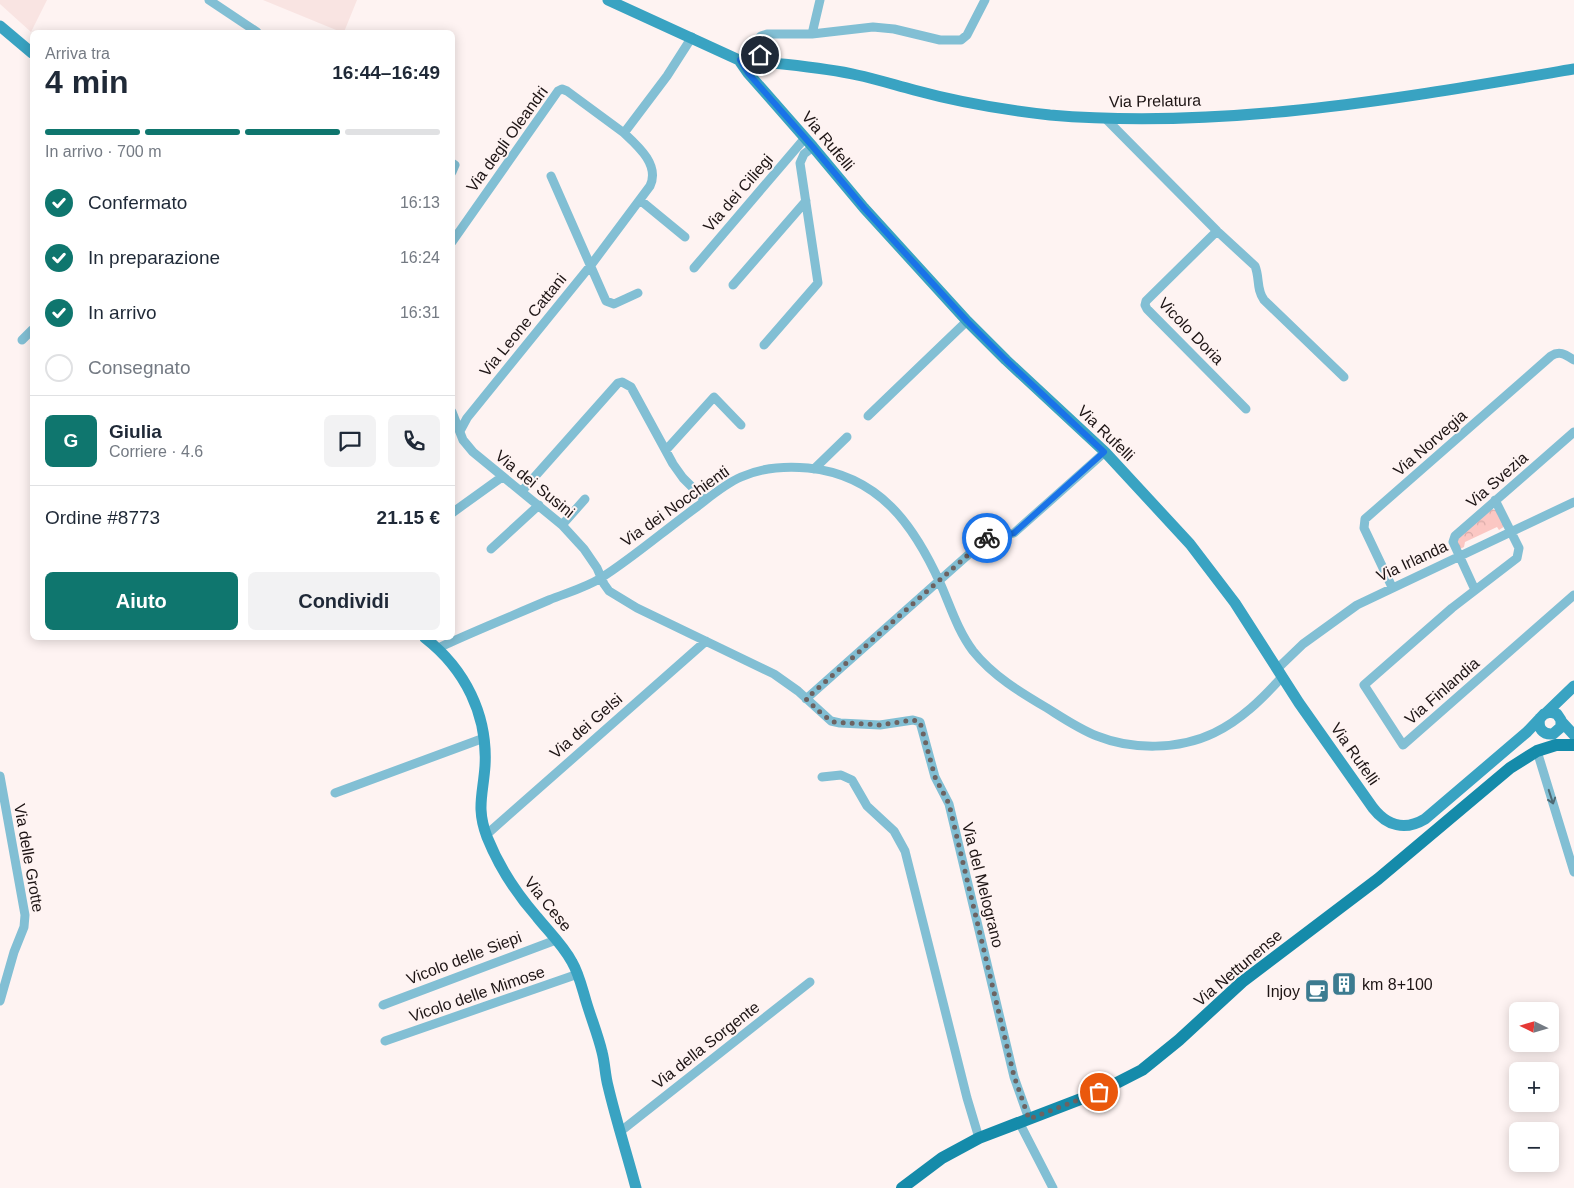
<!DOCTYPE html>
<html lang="it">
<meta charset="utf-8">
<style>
body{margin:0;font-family:Helvetica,sans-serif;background:#f2f2f3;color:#1f2937;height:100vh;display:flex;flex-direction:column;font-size:19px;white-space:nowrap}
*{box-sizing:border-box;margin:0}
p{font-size:16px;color:#747a83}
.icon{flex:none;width:28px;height:28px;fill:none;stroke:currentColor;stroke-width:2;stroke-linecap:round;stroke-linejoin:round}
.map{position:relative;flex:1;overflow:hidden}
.drawer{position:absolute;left:30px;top:30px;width:425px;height:610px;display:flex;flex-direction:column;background:#fff;border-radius:8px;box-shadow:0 2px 12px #0003}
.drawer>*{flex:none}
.needle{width:32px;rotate:275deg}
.fabs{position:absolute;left:1509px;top:1002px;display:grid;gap:10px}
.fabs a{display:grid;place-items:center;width:50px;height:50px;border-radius:8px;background:#fff;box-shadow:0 2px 12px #0003;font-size:25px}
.pin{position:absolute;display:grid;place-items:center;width:42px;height:42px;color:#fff;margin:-21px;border:2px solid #fff;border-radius:50%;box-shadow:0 1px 5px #0007}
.courier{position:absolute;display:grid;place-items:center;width:50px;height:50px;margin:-25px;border:4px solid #1a73e8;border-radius:50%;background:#fff;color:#222;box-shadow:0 1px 6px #0007}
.head em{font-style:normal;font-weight:600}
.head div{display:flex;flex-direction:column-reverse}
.head{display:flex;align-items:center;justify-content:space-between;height:85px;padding:0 15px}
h1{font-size:32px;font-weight:600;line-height:38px}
.bar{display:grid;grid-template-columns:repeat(4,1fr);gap:8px 5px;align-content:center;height:60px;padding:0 15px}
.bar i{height:6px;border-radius:4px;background:#e0e1e3}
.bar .selected{background:#0f766e}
.bar p{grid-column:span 4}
.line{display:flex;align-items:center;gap:12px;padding:0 15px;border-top:1px solid #e0e1e3}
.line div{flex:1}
.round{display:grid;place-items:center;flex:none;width:52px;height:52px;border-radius:8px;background:#f2f2f3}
ol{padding:0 15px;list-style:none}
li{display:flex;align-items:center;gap:15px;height:55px}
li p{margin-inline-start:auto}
li .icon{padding:5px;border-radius:50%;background:#0f766e;color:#fff;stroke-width:4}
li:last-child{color:#747a83}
li i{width:28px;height:28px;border:2px solid #e0e1e3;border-radius:50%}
.primary-button{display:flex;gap:10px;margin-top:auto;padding:10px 15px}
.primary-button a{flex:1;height:58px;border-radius:8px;background:#0f766e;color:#fff;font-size:20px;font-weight:600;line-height:58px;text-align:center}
.primary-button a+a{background:#f2f2f3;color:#1f2937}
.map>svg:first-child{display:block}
</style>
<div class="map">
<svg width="1574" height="1188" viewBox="0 0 1574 1188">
<defs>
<pattern id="forest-crowns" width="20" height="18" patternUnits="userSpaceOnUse" patternTransform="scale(1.25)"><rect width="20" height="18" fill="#fbc7c3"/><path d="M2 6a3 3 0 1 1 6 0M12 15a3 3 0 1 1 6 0" fill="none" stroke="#d7aaa7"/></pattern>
</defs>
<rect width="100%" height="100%" fill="#fef3f2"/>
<path fill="#f9e4e2" d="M0 0H47L31 32 0 4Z
M263 0H357L344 32H341Z"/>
<path fill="url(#forest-crowns)" d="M1491 509 1496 510 1505 526 1499 530 1497 527 1465 542 1464 547 1460 549 1457 542 1458 538Z"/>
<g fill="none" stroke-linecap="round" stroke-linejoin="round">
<path stroke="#82bfd4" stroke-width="9" d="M209 0 257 32
M812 34 820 0
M759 61 760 52 755 42 761 36 767 34H812L873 27 894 29 940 40H961L967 35 985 0
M1105 118 1217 231 1146 301 1145 305 1147 309 1246 409
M452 163 455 165 452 172
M551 176 606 301 614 304 638 293
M640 200 685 237
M1217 231 1255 266C1260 278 1256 289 1264 300L1344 377
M452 242 558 91 562 89 567 91 624 133 667 76 692 37
M694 268 805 138
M733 285 806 201
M22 340 32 330
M764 345 818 283 800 163 804 154 813 147
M452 412 463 440 473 452 562 525 584 549 597 568 604 584 609 591 637 608 774 674 798 691 831 721 840 723 880 725 913 720 920 722 935 777 949 804 1014 1077 1029 1119
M868 416 967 321
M460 431 467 418 591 265 650 186C660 165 638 146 624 133
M666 450 714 397 741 425
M814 469 847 437
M522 491 618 383 622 382 631 387 673 464 683 478 705 500
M1495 500 1519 548 1517 558 1452 608 1364 685 1403 745 1574 595
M452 513 502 477
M562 525 585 499
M491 549 539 505
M1392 587 1364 528 1365 519 1551 356C1560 350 1566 355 1574 360
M1475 590 1453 542 1455 536 1574 432
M438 648C474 631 512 616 549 600 566 593 585 588 601 578 634 557 666 529 698 506 711 496 725 484 741 477 761 468 786 466 808 468 879 475 914 525 941 585 951 608 958 631 973 651 993 676 1020 692 1047 708 1063 718 1079 729 1097 736 1132 750 1179 750 1214 733 1241 720 1262 699 1282 677
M1277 669 1303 644 1357 605 1574 502
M806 699 995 531 1002 528 1010 534 1014 533 1105 452
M1537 751 1574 872
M0 776 25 915 24 927 14 952 0 1001
M822 777 841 775 852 780 867 806 894 831 905 851 967 1098 979 1138
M335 793 484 738
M486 835 706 641
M383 1005 556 940
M385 1041 578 974
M1019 1122 1053 1188
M621 1131 810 982"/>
<path stroke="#39a3c2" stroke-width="11" d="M608 0 739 60 748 73 813 147 864 208 967 321 1006 360 1105 452 1190 544 1235 603 1299 703 1373 808C1387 826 1405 831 1425 819L1527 732 1544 714 1550 712 1557 714 1561 720V727L1553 734C1543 735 1537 728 1540 718
M0 26 32 53
M739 60H749C785 65 822 67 857 75 876 79 895 85 914 90 958 102 1004 110 1050 115 1225 130 1402 98 1574 69
M425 638C465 669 488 715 485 766 483 795 476 808 487 837 499 867 516 893 537 917 549 932 563 945 572 962 579 974 582 988 586 1001 591 1018 598 1035 602 1052 605 1063 605 1075 608 1086 616 1120 627 1154 636 1188
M1546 713 1574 686
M1561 721 1574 735"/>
<path stroke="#158baa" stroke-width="12" d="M902 1188 942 1158 979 1138 1099 1092 1142 1070 1179 1040 1242 982 1378 879 1510 768 1537 751 1556 745H1574"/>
</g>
<defs><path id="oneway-shaft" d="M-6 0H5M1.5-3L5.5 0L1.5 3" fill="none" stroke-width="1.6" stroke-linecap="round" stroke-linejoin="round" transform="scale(1.25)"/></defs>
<use stroke="#506a74" href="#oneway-shaft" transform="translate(1551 797) rotate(72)"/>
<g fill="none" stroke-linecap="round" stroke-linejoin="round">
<path stroke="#6c6362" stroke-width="5" stroke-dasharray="0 9" d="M987 538 806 699 823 715 833 722 880 725 913 720 920 722 935 777 949 804 1014 1076 1029 1119 1099 1092"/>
<path stroke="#1a73e8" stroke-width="6" d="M760 55 759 61 740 60 748 73 813 147 864 208 967 321 1006 360 1104 452 1014 533 1010 534 1000 528 987 538"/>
</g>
<defs>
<symbol id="building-square" viewBox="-11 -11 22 22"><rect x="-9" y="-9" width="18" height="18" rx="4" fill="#3c7b90" stroke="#fef3f2"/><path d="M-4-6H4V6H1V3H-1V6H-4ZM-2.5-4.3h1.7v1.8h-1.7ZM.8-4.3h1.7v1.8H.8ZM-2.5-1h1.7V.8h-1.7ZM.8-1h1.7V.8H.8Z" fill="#fff"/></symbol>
<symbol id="cafe-square" viewBox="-11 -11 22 22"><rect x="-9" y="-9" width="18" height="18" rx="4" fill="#3c7b90" stroke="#fef3f2"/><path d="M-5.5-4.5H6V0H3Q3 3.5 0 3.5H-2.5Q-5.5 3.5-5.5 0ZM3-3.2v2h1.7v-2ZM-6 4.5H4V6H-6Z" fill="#fff"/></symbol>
</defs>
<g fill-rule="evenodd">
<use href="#building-square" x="1330" y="970" width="28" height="28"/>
<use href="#cafe-square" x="1303" y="977" width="28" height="28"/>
</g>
<g text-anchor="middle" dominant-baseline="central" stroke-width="4" stroke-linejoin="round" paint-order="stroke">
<g font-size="16" fill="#1e1515" stroke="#fef3f2">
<text transform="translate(1155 101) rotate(-1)">Via Prelatura</text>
<text transform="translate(507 139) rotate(-54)">Via degli Oleandri</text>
<text transform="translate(828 141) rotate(50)">Via Rufelli</text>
<text transform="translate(738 193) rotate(-49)">Via dei Ciliegi</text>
<text transform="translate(523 325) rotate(-51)">Via Leone Cattani</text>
<text transform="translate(1191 331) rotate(46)">Vicolo Doria</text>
<text transform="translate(1106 433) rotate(44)">Via Rufelli</text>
<text transform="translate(1430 443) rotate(-41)">Via Norvegia</text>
<text transform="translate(1497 480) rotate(-41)">Via Svezia</text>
<text transform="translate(535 484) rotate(39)">Via dei Susini</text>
<text transform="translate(675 506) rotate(-35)">Via dei Nocchienti</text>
<text transform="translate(1412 561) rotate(-25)">Via Irlanda</text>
<text transform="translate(1442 691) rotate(-41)">Via Finlandia</text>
<text transform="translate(586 726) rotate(-41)">Via dei Gelsi</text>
<text transform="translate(1355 754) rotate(55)">Via Rufelli</text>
<text transform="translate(29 858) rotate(80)">Via delle Grotte</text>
<text transform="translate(983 885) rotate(76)">Via del Melograno</text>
<text transform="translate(548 904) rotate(51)">Via Cese</text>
<text transform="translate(464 958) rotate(-21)">Vicolo delle Siepi</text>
<text transform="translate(1238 968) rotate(-40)">Via Nettunense</text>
<text transform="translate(477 994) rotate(-19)">Vicolo delle Mimose</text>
<text transform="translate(706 1045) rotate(-38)">Via della Sorgente</text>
</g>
<g font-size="16" fill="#1e1515" stroke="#fef3f2" text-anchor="start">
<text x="1362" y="984">km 8+100</text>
<text x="1300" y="991" text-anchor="end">Injoy</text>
</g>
</g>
</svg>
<div class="fabs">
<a><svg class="needle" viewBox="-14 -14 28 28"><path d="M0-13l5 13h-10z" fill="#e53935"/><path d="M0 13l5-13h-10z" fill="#747a83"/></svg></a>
<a>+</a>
<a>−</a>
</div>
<div class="pin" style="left:1099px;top:1092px;background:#ea580c"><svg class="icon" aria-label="bag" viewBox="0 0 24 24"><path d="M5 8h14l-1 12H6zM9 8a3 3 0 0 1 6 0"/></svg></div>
<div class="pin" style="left:760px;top:55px;background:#1f2937"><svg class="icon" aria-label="home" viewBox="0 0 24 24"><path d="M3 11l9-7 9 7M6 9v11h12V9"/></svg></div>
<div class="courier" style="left:987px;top:538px"><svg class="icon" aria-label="bike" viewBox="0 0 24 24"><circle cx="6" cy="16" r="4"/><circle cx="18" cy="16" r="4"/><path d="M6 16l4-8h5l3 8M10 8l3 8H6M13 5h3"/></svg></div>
<section class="drawer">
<div class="head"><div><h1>4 min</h1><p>Arriva tra</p></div><em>16:44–16:49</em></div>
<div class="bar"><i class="selected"></i><i class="selected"></i><i class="selected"></i><i></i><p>In arrivo · 700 m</p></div>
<ol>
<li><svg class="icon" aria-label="check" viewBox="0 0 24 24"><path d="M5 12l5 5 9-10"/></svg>Confermato<p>16:13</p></li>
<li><svg class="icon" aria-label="check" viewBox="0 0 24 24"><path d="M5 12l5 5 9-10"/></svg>In preparazione<p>16:24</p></li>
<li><svg class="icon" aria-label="check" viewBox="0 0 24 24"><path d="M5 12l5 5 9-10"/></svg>In arrivo<p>16:31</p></li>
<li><i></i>Consegnato</li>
</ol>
<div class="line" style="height:90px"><b class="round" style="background:#0f766e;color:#fff">G</b><div><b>Giulia</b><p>Corriere · 4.6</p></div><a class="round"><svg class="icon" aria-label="chat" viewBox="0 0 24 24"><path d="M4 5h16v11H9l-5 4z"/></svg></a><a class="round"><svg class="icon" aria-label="phone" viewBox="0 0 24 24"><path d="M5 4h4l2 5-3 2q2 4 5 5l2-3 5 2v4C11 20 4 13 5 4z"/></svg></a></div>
<div class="line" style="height:65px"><div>Ordine #8773</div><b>21.15 €</b></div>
<div class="primary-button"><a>Aiuto</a><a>Condividi</a></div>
</section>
</div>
